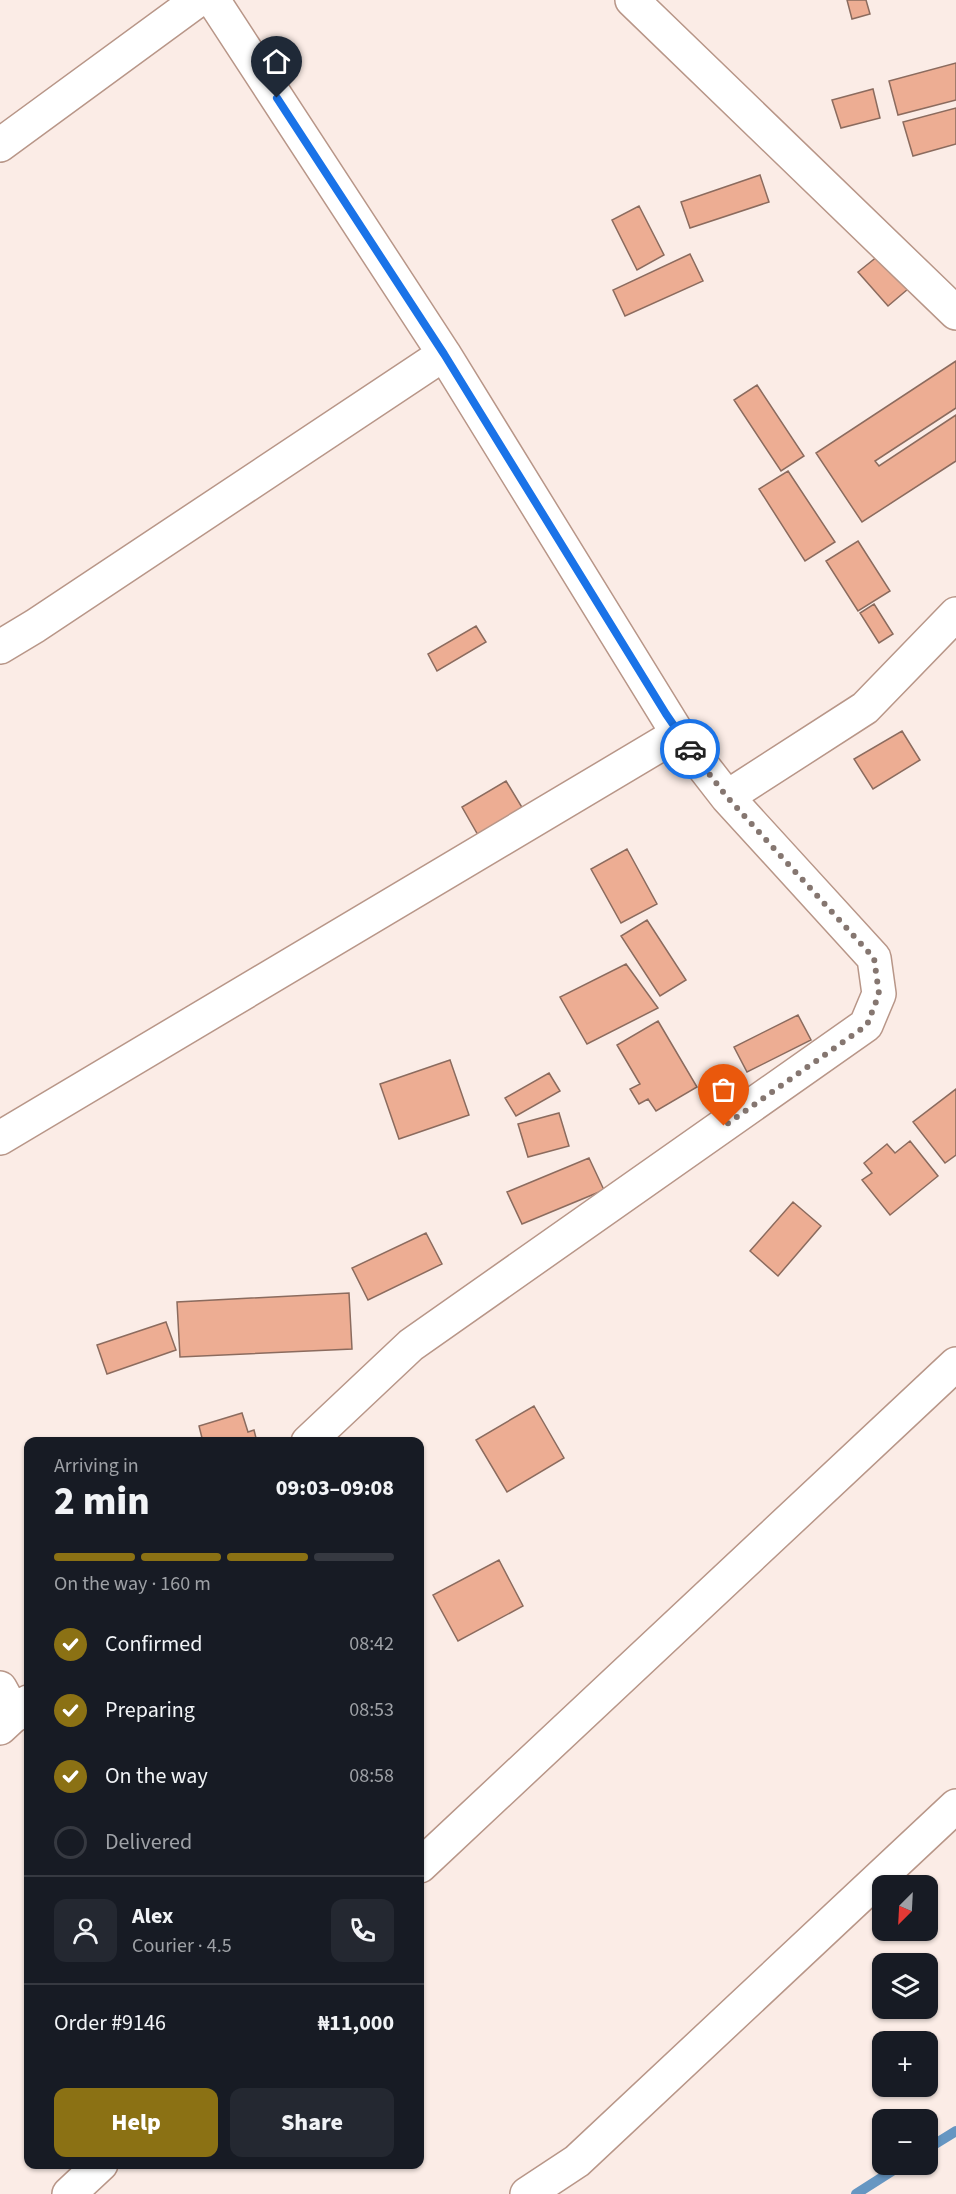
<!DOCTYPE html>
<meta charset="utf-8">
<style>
body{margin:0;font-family:"Source Sans 3",sans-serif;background:#242831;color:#f1f3f6;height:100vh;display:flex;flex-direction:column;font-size:22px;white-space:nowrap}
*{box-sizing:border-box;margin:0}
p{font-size:20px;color:#9ea1a6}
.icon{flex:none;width:33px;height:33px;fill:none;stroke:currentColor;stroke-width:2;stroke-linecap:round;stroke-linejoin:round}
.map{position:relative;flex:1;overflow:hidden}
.sheet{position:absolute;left:24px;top:1437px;width:400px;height:732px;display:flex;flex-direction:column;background:#171b24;border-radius:12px;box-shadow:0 2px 4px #0004}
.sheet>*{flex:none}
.needle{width:39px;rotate:204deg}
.buttons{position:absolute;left:872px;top:1875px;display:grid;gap:12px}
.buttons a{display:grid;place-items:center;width:66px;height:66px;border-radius:12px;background:#171b24;box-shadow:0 2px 4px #0004;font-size:30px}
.pin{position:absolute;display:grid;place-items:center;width:51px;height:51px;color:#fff;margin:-62px -26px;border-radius:50% 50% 50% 0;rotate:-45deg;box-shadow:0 0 6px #0007}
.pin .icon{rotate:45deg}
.courier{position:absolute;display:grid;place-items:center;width:60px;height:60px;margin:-30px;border:4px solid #1a73e8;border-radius:50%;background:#fff;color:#222;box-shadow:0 2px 8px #0007}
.headline em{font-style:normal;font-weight:800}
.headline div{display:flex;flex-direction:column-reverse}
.headline{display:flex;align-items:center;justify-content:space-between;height:102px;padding:0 30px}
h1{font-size:39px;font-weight:800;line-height:45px}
.bar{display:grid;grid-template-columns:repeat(4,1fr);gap:9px 6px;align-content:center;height:72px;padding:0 30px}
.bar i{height:8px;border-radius:4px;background:#363941}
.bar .on{background:#8b7114}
.bar p{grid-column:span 4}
.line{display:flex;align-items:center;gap:15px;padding:0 30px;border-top:2px solid #363941}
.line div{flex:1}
.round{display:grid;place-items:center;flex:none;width:63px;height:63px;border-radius:12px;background:#242831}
ol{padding:0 30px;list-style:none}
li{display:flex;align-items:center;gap:18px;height:66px}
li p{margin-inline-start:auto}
li .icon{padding:6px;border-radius:50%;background:#8b7114;color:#fff;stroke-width:4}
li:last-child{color:#9ea1a6}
li i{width:33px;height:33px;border:3px solid #363941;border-radius:50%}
.action{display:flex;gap:12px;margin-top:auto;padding:12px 30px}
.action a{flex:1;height:69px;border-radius:12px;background:#8b7114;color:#fff;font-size:24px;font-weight:800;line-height:69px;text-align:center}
.action a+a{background:#242831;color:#f1f3f6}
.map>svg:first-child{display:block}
</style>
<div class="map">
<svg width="956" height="2194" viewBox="0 0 956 2194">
<rect width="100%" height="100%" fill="#fbece6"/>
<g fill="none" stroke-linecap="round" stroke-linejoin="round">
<path stroke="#6696c2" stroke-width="10" d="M927 2149 956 2131
M856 2194 903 2164"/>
</g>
<path fill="#edad93" stroke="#8b6b5e" stroke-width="1.5" d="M847 0H866L870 14 852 19Z
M956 63V100L898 115 889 81Z
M873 89 880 118 841 128 832 100Z
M956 108V144L913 156 903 122Z
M760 175 769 202 690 228 681 202Z
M639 206 664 255 637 270 612 220Z
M690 254 703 281 625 316 613 290Z
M878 256 908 289 888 306 858 272Z
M956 361V408L875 461 879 466 956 415V461L862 522 816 453Z
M757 385 804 456 781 471 734 400Z
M788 471 835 542 805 561 759 489Z
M858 541 890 591 858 611 826 561Z
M874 604 893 634 879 643 860 613Z
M476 626 486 642 437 671 428 654Z
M902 731 920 760 873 789 854 759Z
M506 781 523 809 478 835 462 807Z
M627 849 657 904 621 923 591 869Z
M647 920 686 980 660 996 621 936Z
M626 964 658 1008 587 1044 560 997Z
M798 1015 811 1040 747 1072 734 1047Z
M658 1021 697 1087 656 1111 648 1099 639 1104 630 1089 640 1084 617 1045Z
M450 1060 469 1115 399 1139 380 1084Z
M549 1073 560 1091 516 1116 505 1098Z
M956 1089V1155L945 1163 913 1122Z
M559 1113 569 1146 528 1157 518 1124Z
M910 1141 938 1176 890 1215 862 1180 872 1173 864 1163 887 1144 895 1153Z
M589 1158 604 1190 522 1224 507 1192Z
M793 1202 821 1226 778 1276 750 1251Z
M426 1233 442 1264 368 1300 352 1268Z
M349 1293 352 1349 180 1357 177 1302Z
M166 1322 176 1350 107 1374 97 1345Z
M534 1406 564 1458 507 1492 476 1440Z
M242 1413 248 1432 254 1430 257 1442H203L199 1426Z
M499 1560 523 1606 458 1641 433 1595Z"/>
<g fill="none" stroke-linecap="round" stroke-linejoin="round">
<defs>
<path id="minor" d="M213 0 444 354 678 734 727 797 874 958 879 994 866 1025 411 1345 308 1442
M632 0 956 313
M0 145 198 0
M0 647 35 626 444 354
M727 797 865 708 956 614
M0 1138 678 734
M0 1688 15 1715
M0 1728 28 1702
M420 1866 956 1364
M69 2194 101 2164
M527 2194 577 2161 956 1806"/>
</defs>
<use href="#minor" stroke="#b89688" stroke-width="36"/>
<use href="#minor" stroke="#fff" stroke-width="33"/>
</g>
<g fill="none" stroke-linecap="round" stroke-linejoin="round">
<path stroke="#857670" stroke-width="6" stroke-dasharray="0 10.8" d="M690 749 727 797 874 958 879 994 867 1025 724 1126"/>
<path stroke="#1a73e8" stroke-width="8" d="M277 98 444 354 666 714 690 749"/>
</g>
</svg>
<div class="buttons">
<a><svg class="needle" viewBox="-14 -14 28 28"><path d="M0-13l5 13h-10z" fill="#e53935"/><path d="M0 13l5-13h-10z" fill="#9ea1a6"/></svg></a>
<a><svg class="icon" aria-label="layers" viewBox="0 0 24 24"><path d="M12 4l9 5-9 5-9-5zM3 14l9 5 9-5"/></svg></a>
<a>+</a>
<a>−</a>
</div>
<div class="pin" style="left:724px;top:1126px;background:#ea580c"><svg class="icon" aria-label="bag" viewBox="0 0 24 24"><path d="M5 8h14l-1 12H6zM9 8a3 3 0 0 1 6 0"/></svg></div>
<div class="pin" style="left:277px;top:98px;background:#1f2937"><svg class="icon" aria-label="home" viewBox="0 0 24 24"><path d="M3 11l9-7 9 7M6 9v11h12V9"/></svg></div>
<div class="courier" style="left:690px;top:749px"><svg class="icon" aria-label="car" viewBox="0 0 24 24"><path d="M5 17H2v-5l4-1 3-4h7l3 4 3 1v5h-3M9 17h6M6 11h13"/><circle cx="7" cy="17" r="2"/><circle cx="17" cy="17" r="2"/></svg></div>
<section class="sheet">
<div class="headline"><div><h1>2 min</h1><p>Arriving in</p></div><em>09:03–09:08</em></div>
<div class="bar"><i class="on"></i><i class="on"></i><i class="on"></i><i></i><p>On the way · 160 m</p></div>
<ol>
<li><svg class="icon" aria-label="check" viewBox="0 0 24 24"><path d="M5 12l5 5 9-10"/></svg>Confirmed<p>08:42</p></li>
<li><svg class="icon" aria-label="check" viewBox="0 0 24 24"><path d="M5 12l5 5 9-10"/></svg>Preparing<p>08:53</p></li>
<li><svg class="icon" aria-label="check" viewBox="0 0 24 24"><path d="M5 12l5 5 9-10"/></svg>On the way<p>08:58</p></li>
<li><i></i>Delivered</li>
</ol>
<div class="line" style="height:108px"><a class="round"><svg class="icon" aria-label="person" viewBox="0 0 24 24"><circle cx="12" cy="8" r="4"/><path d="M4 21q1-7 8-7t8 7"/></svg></a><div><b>Alex</b><p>Courier · 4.5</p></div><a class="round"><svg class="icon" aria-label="phone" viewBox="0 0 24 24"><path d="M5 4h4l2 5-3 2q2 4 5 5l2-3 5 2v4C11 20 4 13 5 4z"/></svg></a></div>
<div class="line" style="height:78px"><div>Order #9146</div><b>₦11,000</b></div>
<div class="action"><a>Help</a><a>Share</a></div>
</section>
</div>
